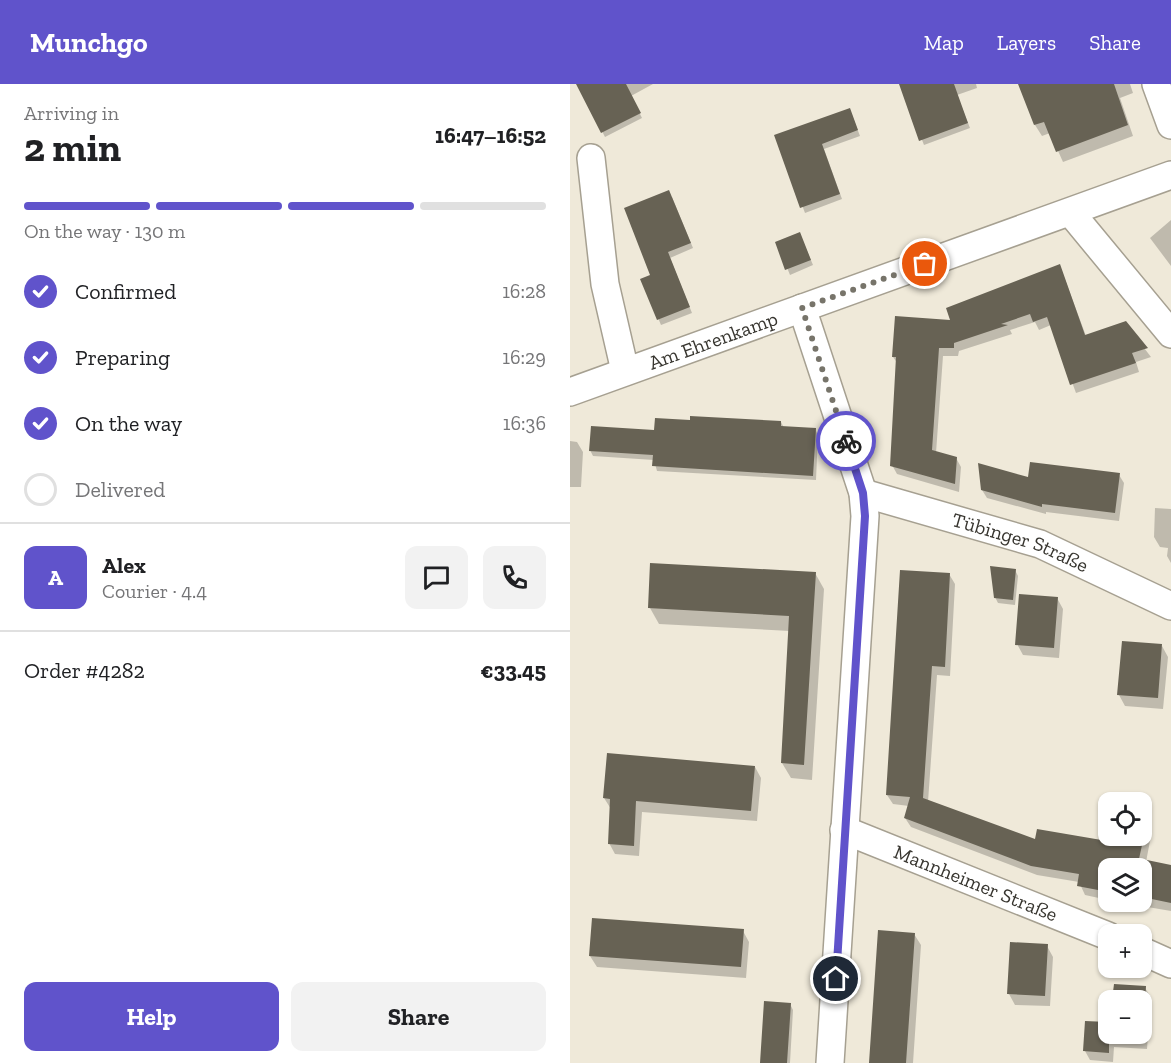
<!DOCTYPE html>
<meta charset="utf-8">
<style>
body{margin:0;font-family:"Zilla Slab",serif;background:#f2f2f2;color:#202124;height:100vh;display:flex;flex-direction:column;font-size:22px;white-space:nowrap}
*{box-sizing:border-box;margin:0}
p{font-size:20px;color:#757577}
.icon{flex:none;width:33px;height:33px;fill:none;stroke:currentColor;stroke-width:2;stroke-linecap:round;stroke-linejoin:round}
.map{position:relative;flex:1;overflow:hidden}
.details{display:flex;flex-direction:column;background:#fff;width:570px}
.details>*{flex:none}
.buttons{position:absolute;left:528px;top:708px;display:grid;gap:12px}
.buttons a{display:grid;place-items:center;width:54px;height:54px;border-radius:12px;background:#fff;box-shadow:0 2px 4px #0004;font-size:30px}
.pin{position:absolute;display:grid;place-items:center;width:51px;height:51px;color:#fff;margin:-26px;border:3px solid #fff;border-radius:50%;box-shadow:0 2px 6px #0007}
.courier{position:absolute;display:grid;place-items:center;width:60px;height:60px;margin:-30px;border:4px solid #6053cb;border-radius:50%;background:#fff;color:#222;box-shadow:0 2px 8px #0007}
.overview em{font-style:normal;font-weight:700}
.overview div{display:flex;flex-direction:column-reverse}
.overview{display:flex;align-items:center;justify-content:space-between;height:102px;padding:0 24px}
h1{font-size:39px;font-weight:700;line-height:45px}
.bar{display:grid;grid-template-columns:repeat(4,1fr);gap:9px 6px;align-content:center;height:72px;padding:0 24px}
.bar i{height:8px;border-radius:4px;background:#e0e0e0}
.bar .active{background:#6053cb}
.bar p{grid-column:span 4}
.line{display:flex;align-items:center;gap:15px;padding:0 24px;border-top:2px solid #e0e0e0}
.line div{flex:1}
.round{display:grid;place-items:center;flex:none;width:63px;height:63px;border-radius:12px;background:#f2f2f2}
ol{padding:0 24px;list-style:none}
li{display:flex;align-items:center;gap:18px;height:66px}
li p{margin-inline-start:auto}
li .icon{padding:6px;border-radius:50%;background:#6053cb;color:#fff;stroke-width:4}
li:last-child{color:#757577}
li i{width:33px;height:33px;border:3px solid #e0e0e0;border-radius:50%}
.action{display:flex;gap:12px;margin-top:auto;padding:12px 24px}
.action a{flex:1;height:69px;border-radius:12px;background:#6053cb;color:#fff;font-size:24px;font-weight:700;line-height:69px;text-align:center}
.action a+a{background:#f2f2f2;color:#202124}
header{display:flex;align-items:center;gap:36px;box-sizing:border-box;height:84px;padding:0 30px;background:#6053cb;color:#fff}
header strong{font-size:28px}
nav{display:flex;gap:33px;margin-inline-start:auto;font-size:21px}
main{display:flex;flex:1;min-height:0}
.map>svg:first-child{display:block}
</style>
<header>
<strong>Munchgo</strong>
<nav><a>Map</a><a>Layers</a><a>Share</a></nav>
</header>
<main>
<section class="details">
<div class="overview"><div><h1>2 min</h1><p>Arriving in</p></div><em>16:47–16:52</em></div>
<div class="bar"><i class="active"></i><i class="active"></i><i class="active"></i><i></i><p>On the way · 130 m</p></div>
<ol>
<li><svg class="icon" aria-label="check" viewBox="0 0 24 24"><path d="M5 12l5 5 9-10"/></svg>Confirmed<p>16:28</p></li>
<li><svg class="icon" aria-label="check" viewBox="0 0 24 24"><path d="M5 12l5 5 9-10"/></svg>Preparing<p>16:29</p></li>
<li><svg class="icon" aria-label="check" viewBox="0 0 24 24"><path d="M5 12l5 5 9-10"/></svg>On the way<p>16:36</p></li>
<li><i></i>Delivered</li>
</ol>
<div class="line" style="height:108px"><b class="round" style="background:#6053cb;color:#fff">A</b><div><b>Alex</b><p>Courier · 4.4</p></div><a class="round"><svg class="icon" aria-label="chat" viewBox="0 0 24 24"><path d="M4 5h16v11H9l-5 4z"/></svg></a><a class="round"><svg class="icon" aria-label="phone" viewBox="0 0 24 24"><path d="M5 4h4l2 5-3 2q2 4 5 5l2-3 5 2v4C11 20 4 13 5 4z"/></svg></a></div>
<div class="line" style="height:78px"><div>Order #4282</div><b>€33.45</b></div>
<div class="action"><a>Help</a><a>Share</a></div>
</section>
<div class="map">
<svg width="601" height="979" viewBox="0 0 601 979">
<rect width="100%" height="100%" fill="#efe9d9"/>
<path fill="#0003" d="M8 0H83L61 12 72 34 35 53Z
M330 0H406L407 4 387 11 400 44 354 61Z
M450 0H560L563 9 550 14 563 52 493 78 480 49 472 52 465 41Z
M282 31 290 52 254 65 272 115 235 129 206 52Z
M102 113 123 164 100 174 122 229 91 241 72 196 82 192Z
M601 136V182L580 154Z
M230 150 243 181 220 191 207 159Z
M490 182 516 252 555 239 581 273 566 278 569 288 506 309 481 241 469 246 465 238 440 246 442 250 389 267 388 272H373L366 369 386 374 391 383 389 408 327 390 322 381 328 280 323 273 382 238Z
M211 338 214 344 245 345 248 351 246 396 87 387 84 376 23 372 20 366Z
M0 357 7 358 13 368 11 403H0Z
M549 391 554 399 549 437 476 428V430L417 414 412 406 459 394Z
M585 424 601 425V479L597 472 598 464 590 463 584 453Z
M445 486 448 492 445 521 428 519 425 513Z
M245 489 254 505 242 696 221 694 212 679 220 547 89 540 80 524Z
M379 490 385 500 380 592 367 591 358 718 467 757 550 761 552 752H572V746L574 747 580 757 576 778 601 783V827L548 818H572V784H538V816L515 811 509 798 467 791 341 743 335 734 339 722 323 720 317 711Z
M487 514 493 525 489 574 453 571 447 560Z
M592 562 598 573 593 625 555 622 549 611Z
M185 683 191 694 187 737 72 728 69 772 45 770 39 759 41 725 34 714Z
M173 847 179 858 176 894 27 883 20 872Z
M344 850 351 861 343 979H301Z
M477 862 483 873 480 922 445 921 439 910Z
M545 902 575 904 581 913 577 965 544 963 543 978 520 976 515 967 516 938 538 940V950H572V916H544Z
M220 920 223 926 220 979H192Z"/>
<path fill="#676254" d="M6 0H56L71 29 31 49Z
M329 0H384L398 39 349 57Z
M448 0H544L558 41 486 68 474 38 464 41Z
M280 24 288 46 252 60 270 110 230 124 204 51Z
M99 106 121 159 98 168 120 223 87 236 70 195 80 191 54 124Z
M230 148 241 176 215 186 205 158Z
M490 180 515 251 556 237 578 264 562 269 566 279 500 301 477 233 463 238 460 230 431 240 438 241 384 259V264H369L362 366 387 373 385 400 320 382 326 273H322L325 232 380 236 376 224Z
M120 332 211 337V342L246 344 243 392 82 382 83 371 19 367 21 342 84 346 85 334 120 336Z
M460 378 550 389 545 429 472 420V423L411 406 408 379 458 393Z
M80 479 246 488 234 681 211 679 219 532 78 524Z
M420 482 446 485 443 516 424 514Z
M330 486 380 489 375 583 362 582 353 714 465 755 467 745 549 759 551 752H574L567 784H532L528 806 507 802 509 790 461 782 334 734 340 713 316 711Z
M449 510 488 513 484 564 445 561Z
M552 557 592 560 588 614 547 611Z
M37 669 185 682 181 727 66 717 64 762 38 760 40 715 33 714Z
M572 775 601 781V819L572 813Z
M22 834 174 845 171 883 19 872Z
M308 846 345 849 336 979H299Z
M440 858 478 860 475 912 437 910Z
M544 900 576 902 573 956 539 954V969L513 967 515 937 538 938 539 953 540 950H572V916H542Z
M194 917 221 919 217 979H190Z"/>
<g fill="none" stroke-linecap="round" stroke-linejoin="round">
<defs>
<g id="minor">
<path d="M586 0 601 41"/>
<path d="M21 74 35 200 55 287"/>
<path d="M501 129 601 250"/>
<path d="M232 224 293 409 295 432 260 979"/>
<path id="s1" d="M0 308 601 91"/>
<path id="s2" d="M293 409 470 460 601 522"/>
<path id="s3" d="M274 746 538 852"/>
<path d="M572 867 601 880"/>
</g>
</defs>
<use href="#minor" stroke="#a6a091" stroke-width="30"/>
<use href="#minor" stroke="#fff" stroke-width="27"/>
</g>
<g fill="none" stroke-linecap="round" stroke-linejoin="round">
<path stroke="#77746a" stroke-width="6" stroke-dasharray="0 10.8" d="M276 357 232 224 355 180"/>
<path stroke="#6053cb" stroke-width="8" d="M266 895 295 432 293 409 276 357"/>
</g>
<g text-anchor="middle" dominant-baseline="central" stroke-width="6" stroke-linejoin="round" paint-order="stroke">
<g font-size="20" fill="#37352f" stroke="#fcf6e6">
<text stroke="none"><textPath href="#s1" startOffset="152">Am Ehrenkamp</textPath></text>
<text stroke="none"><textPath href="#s2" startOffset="165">Tübinger Straße</textPath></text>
<text stroke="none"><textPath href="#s3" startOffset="142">Mannheimer Straße</textPath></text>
</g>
</g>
</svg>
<div class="buttons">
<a><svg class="icon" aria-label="locate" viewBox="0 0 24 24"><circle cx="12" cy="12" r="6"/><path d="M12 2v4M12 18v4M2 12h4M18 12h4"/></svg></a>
<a><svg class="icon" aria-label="layers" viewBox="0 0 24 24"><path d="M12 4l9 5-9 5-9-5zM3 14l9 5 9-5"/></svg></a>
<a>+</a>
<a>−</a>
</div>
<div class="pin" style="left:355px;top:180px;background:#ea580c"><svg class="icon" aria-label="bag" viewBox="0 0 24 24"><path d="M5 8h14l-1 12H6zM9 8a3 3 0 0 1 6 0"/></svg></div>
<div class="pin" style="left:266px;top:895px;background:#1f2937"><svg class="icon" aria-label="home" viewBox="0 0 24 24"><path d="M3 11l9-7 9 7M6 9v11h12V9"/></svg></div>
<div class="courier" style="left:276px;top:357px"><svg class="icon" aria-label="bike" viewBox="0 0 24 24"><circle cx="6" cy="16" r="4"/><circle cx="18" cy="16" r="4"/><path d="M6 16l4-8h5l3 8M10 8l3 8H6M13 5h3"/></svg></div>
</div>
</main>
